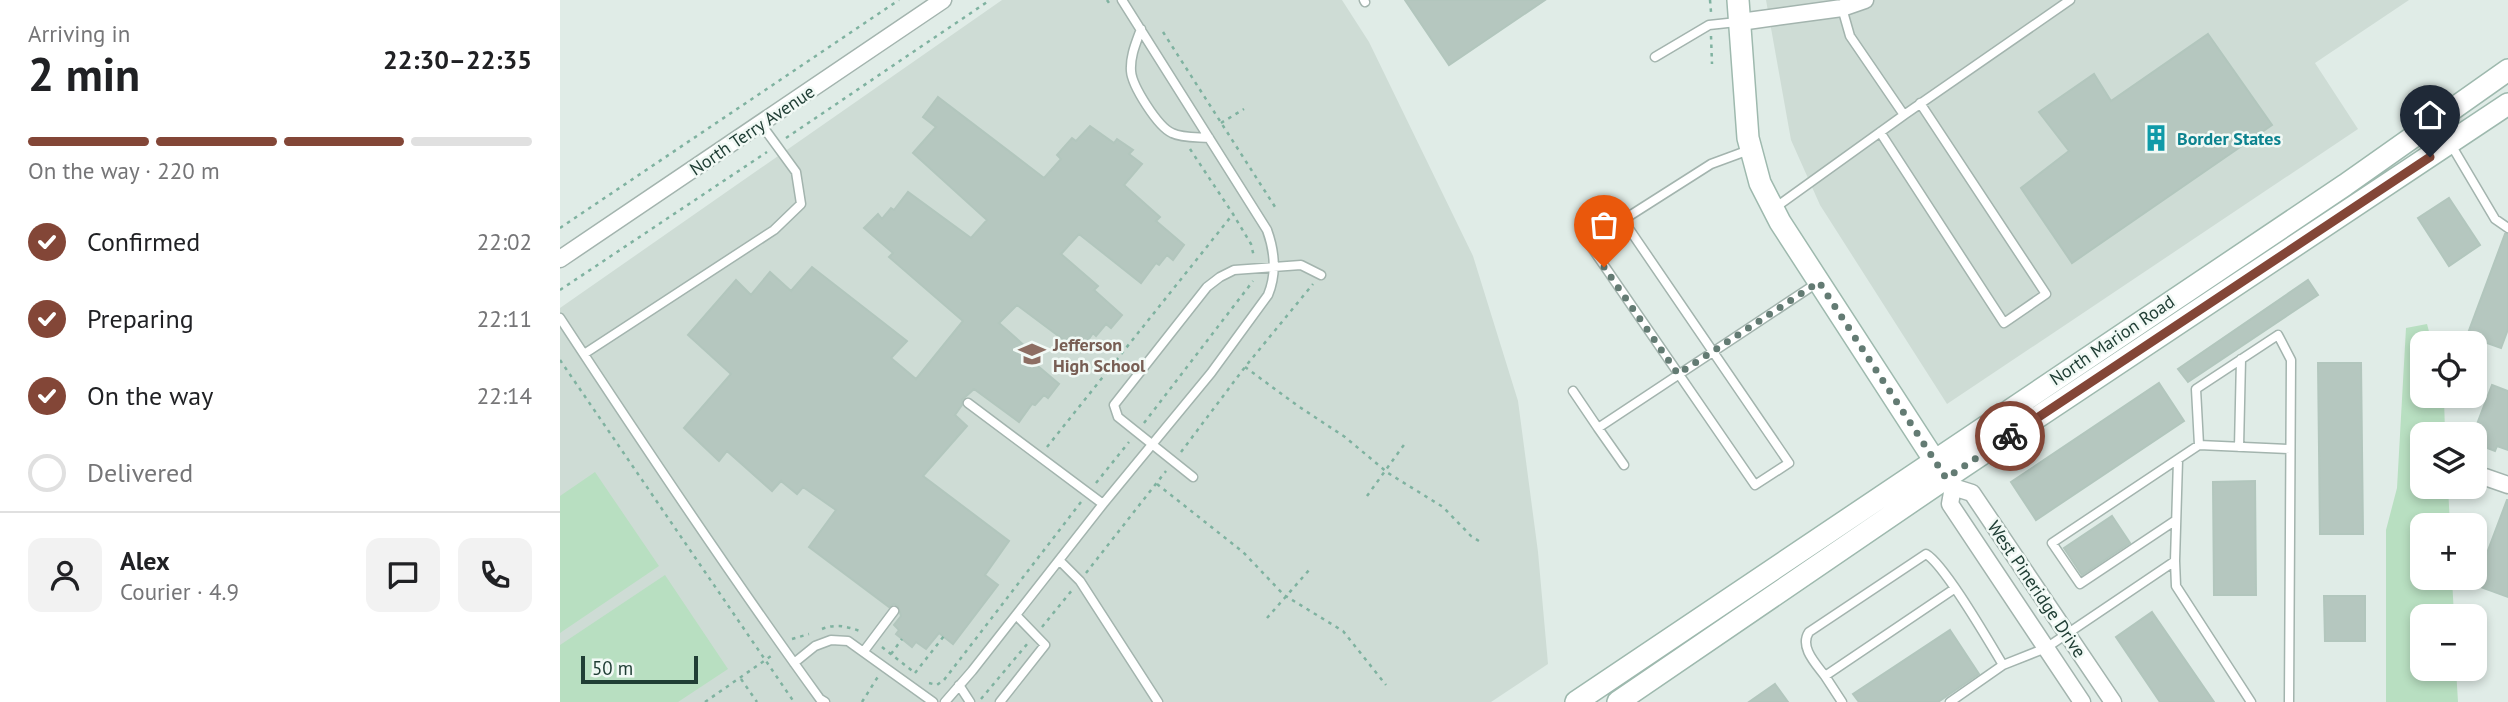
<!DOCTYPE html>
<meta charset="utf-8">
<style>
body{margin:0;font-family:"PT Sans",sans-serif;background:#f2f2f2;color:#202124;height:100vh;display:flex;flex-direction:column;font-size:26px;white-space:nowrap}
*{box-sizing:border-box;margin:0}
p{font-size:23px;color:#757577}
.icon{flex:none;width:38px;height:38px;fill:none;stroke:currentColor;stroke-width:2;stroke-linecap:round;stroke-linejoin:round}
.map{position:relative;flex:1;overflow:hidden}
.sheet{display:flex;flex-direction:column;background:#fff;width:560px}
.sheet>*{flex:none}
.controls{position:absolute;left:1850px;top:331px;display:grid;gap:14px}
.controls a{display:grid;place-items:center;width:77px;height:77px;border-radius:14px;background:#fff;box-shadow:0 4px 10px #0003;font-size:35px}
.scale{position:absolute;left:21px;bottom:18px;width:117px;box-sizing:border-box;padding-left:7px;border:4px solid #203e35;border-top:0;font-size:19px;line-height:24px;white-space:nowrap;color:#203e35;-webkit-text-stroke:5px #f1f9f5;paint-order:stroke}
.pin{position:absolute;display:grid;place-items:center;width:60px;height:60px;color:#fff;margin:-72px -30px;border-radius:50% 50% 50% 0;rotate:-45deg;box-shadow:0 0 7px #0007}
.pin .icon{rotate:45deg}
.courier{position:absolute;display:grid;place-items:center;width:70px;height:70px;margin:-35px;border:5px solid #834637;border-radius:50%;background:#fff;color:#222;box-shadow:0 2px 9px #0007}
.head em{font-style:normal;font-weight:700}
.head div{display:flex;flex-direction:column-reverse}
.head{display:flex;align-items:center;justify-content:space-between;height:119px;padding:0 28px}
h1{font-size:46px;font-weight:700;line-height:52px}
.bar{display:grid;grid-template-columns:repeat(4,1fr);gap:10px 7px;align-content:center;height:84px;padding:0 28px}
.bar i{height:9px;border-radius:5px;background:#e0e0e0}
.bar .selected{background:#834637}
.bar p{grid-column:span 4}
.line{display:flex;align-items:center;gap:18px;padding:0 28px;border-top:2px solid #e0e0e0}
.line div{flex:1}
.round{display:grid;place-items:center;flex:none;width:74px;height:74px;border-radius:14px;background:#f2f2f2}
ol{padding:0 28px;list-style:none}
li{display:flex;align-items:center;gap:21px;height:77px}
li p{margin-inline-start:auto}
li .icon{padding:7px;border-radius:50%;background:#834637;color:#fff;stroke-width:4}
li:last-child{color:#757577}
li i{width:38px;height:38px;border:4px solid #e0e0e0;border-radius:50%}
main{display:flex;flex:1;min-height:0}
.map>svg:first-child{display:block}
</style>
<main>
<section class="sheet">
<div class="head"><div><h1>2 min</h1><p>Arriving in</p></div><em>22:30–22:35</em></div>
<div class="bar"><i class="selected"></i><i class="selected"></i><i class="selected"></i><i></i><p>On the way · 220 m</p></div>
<ol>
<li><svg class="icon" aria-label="check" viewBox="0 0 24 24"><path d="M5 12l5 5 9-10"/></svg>Confirmed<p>22:02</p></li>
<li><svg class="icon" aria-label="check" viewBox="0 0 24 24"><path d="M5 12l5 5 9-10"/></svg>Preparing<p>22:11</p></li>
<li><svg class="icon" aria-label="check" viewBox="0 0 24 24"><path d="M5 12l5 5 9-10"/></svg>On the way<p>22:14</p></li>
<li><i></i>Delivered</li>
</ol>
<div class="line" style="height:126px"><a class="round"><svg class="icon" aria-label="person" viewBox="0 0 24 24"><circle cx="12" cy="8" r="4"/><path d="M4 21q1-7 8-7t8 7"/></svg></a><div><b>Alex</b><p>Courier · 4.9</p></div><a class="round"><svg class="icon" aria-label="chat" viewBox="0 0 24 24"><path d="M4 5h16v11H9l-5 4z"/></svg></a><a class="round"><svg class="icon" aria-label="phone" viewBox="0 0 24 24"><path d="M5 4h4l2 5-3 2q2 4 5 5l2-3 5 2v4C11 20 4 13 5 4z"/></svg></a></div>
</section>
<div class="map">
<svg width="1948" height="702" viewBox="0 0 1948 702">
<rect width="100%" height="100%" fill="#e0ece7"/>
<path fill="#cedcd5" d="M442 0H782L809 42 913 256 958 401 978 552 988 664 931 702H0V308Z
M1206 0H1849L1755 63 1798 129 1387 404 1260 205 1231 140Z"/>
<path fill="#b8dfc1" d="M1867 324 1872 343H1862V396H1884L1885 434H1862V486L1888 487 1890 525H1862V578H1892L1894 616H1862V668L1896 669 1898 702H1826V530L1837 488 1846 328Z
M35 472 99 566 0 633V496Z
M105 575 168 669 118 702H0V645Z"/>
<path fill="#b5c7bf" stroke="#b2c6bd" stroke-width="2" d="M845 0H985L889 65Z
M1648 34 1712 125 1512 263 1461 188 1509 151 1479 112 1534 74 1551 101Z
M378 97 484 178 501 159 497 155 512 138 516 141 530 126 554 143 557 139 573 150 569 154 582 164 564 185 600 217 596 221 624 245 613 260 607 255 599 265 596 263 581 283 519 234 501 254 538 286 534 290 562 315 551 328 546 324 536 336 533 333 520 352 457 305 439 323 476 356 472 361 499 384 488 398 484 395 475 405 472 404 459 422 414 389 402 400V405L395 415 407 426 363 476 449 541 425 575 438 585 393 644 379 633 366 649 356 642 352 647 336 634 339 630 334 625 341 616 338 606 334 604 329 607 249 547 276 510 243 487 237 494 221 481 212 491 167 451 159 461 124 428 171 374 128 335 176 280 191 295 210 272 231 291 252 267 347 341 331 358 356 379 403 321 329 257 333 253 304 228 318 214 322 219 331 208 334 210 348 192 411 238 427 220 353 153 376 127 363 117Z
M1889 198 1920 245 1889 266 1858 218Z
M1945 234H1948V329L1941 348 1907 336Z
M1748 280 1758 295 1628 382 1618 369Z
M1758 363H1801L1803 534H1760Z
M1599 383 1624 421 1476 520 1451 482Z
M1932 385 1948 391V450L1937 446 1935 451 1914 443V432Z
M1695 481 1696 595H1654L1653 482Z
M1947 500H1948V597L1915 585Z
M1552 516 1570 543 1522 575 1504 548Z
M1764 596H1805V641H1765Z
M1592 612 1654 702H1600L1556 637Z
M1390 630 1419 674 1378 702H1299L1293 694Z
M1215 684 1228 702H1189Z"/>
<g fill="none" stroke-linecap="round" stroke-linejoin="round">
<defs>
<path id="lane" d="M804 0 805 2
M581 29C576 43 570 56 571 71 572 86 598 127 612 133 622 138 638 137 649 138
M1095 57 1149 25 1177 22
M1344 115 1510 0
M1320 132 1444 323 1486 294 1360 103
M1890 143 1935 219 1948 228
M1216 207 1344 115 1290 36 1282 8
M1063 220 1033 239 1030 245 1195 485 1229 463 1063 220 1151 164 1189 150
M0 318C84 446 170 575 260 699L265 702
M24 354 214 230 241 204 236 172 201 124
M1013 391 1038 428 1257 283
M408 403 543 504
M1038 428 1064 465
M1679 447 1681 359
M633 477 558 417 554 405 647 287 660 277 674 270 741 265 761 275
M1616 520 1520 584 1492 543 1639 445
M499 560 520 581 598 702
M1615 561 1618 460
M1394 589 1265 676C1256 664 1239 647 1249 632L1366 554C1385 565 1429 642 1443 665L1486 648 1615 561 1616 586 1691 702
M304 651 334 611
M234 663 255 646 271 640 288 641 373 702
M1265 676 1282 702
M399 685 410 702
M385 702 412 671 543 504 651 373 708 295C717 273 715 252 707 230L562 0
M440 702 485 645 456 615
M1390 702 1443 665
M1729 702 1731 360 1718 335 1636 389 1639 445 1730 449"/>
<path id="street" d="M1180 22 1282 8 1305 0
M0 259 383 0
M1925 477 1948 485
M1386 478 1393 487 1412 493 1553 702
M1393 487 1390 504 1522 702"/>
<path id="secondary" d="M1178 0 1188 138 1200 183 1220 222 1382 472
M1016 702 1785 185 1948 70
M1058 702 1386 478 1948 104"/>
</defs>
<use href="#lane" stroke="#a3b4ae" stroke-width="11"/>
<use href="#street" stroke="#a3b4ae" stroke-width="19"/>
<use href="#secondary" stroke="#9eb9ae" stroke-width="24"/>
<path stroke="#7fb2a0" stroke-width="2.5" stroke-dasharray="3.5 5" stroke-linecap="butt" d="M547 0 551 6
M1150 0 1151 12
M603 32 717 210
M1151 36 1152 64
M661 123 684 109
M226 138 430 0
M630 149 673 214 691 244 694 257
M0 228 339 0
M0 290 207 152
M0 360 234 702
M685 367 738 406 785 437 828 473 883 507 911 536 919 541
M584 423 693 281
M487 447 673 214
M621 452 685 367 753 284
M536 483 569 442
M597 484 683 552 724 595 783 631 826 685
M807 496 846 442
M526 573 606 471
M707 618 750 569
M482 627 513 589
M262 629C277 623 288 627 303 632
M232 639 249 634
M322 647 355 673
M331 654 342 639
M355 673 384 636
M181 679 197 702
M369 683 377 685 384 680 521 502
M421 699 468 643
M145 702 214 654
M302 702 319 675"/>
<use href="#lane" stroke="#fff" stroke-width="8"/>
<use href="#street" stroke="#fff" stroke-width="16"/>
<use href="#secondary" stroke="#fff" stroke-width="21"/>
</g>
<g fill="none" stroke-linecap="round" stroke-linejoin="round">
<path stroke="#637b73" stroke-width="7" stroke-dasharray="0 12.6" d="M1044 267 1118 374 1259 282 1386 478 1450 436"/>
<path stroke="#834637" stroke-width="9" d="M1450 436 1870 157"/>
</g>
<defs>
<symbol id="building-bare" viewBox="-9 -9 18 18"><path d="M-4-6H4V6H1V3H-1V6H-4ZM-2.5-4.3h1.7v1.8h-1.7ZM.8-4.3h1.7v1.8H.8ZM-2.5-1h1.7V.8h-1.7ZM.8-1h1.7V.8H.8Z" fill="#0f9aa8" stroke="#f1f9f5" stroke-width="2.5" paint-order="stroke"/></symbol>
<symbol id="school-bare" viewBox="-9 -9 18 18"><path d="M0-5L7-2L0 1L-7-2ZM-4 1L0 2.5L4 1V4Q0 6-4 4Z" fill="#8d6e63" stroke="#f1f9f5" stroke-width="2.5" paint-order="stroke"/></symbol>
</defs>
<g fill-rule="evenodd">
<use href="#building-bare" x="1577" y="119" width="38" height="38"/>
<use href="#school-bare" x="453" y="335" width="38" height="38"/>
</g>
<g text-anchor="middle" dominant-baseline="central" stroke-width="5" stroke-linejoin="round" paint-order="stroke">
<g font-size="18" fill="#203e35" stroke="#f1f9f5">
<text transform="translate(192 130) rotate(-34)">North Terry Avenue</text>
<text transform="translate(1552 340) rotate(-34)">North Marion Road</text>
<text transform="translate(1477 589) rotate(56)">West Pineridge Drive</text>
</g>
<g font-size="18" font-weight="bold" fill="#0d838f" stroke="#f1f9f5" text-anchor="start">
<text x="1617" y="138">Border States</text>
</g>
<g font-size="18" font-weight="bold" fill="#785e54" stroke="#f1f9f5" text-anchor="start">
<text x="493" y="344">Jefferson<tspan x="493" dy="21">High School</tspan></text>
</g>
</g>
</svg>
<div class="controls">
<a><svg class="icon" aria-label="locate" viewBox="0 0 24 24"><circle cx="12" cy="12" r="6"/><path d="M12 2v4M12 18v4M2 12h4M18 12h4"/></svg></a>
<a><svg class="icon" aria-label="layers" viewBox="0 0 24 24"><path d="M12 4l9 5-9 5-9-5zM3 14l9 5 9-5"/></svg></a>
<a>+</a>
<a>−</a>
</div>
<div class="scale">50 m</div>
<div class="pin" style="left:1044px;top:267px;background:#ea580c"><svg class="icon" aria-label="bag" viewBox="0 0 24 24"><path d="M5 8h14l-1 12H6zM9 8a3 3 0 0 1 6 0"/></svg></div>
<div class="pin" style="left:1870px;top:157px;background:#1f2937"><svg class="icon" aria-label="home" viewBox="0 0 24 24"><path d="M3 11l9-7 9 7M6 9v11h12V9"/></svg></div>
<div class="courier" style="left:1450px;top:436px"><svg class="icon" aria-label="bike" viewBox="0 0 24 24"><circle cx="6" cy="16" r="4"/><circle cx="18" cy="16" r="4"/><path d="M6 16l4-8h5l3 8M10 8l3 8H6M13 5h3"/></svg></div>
</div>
</main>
